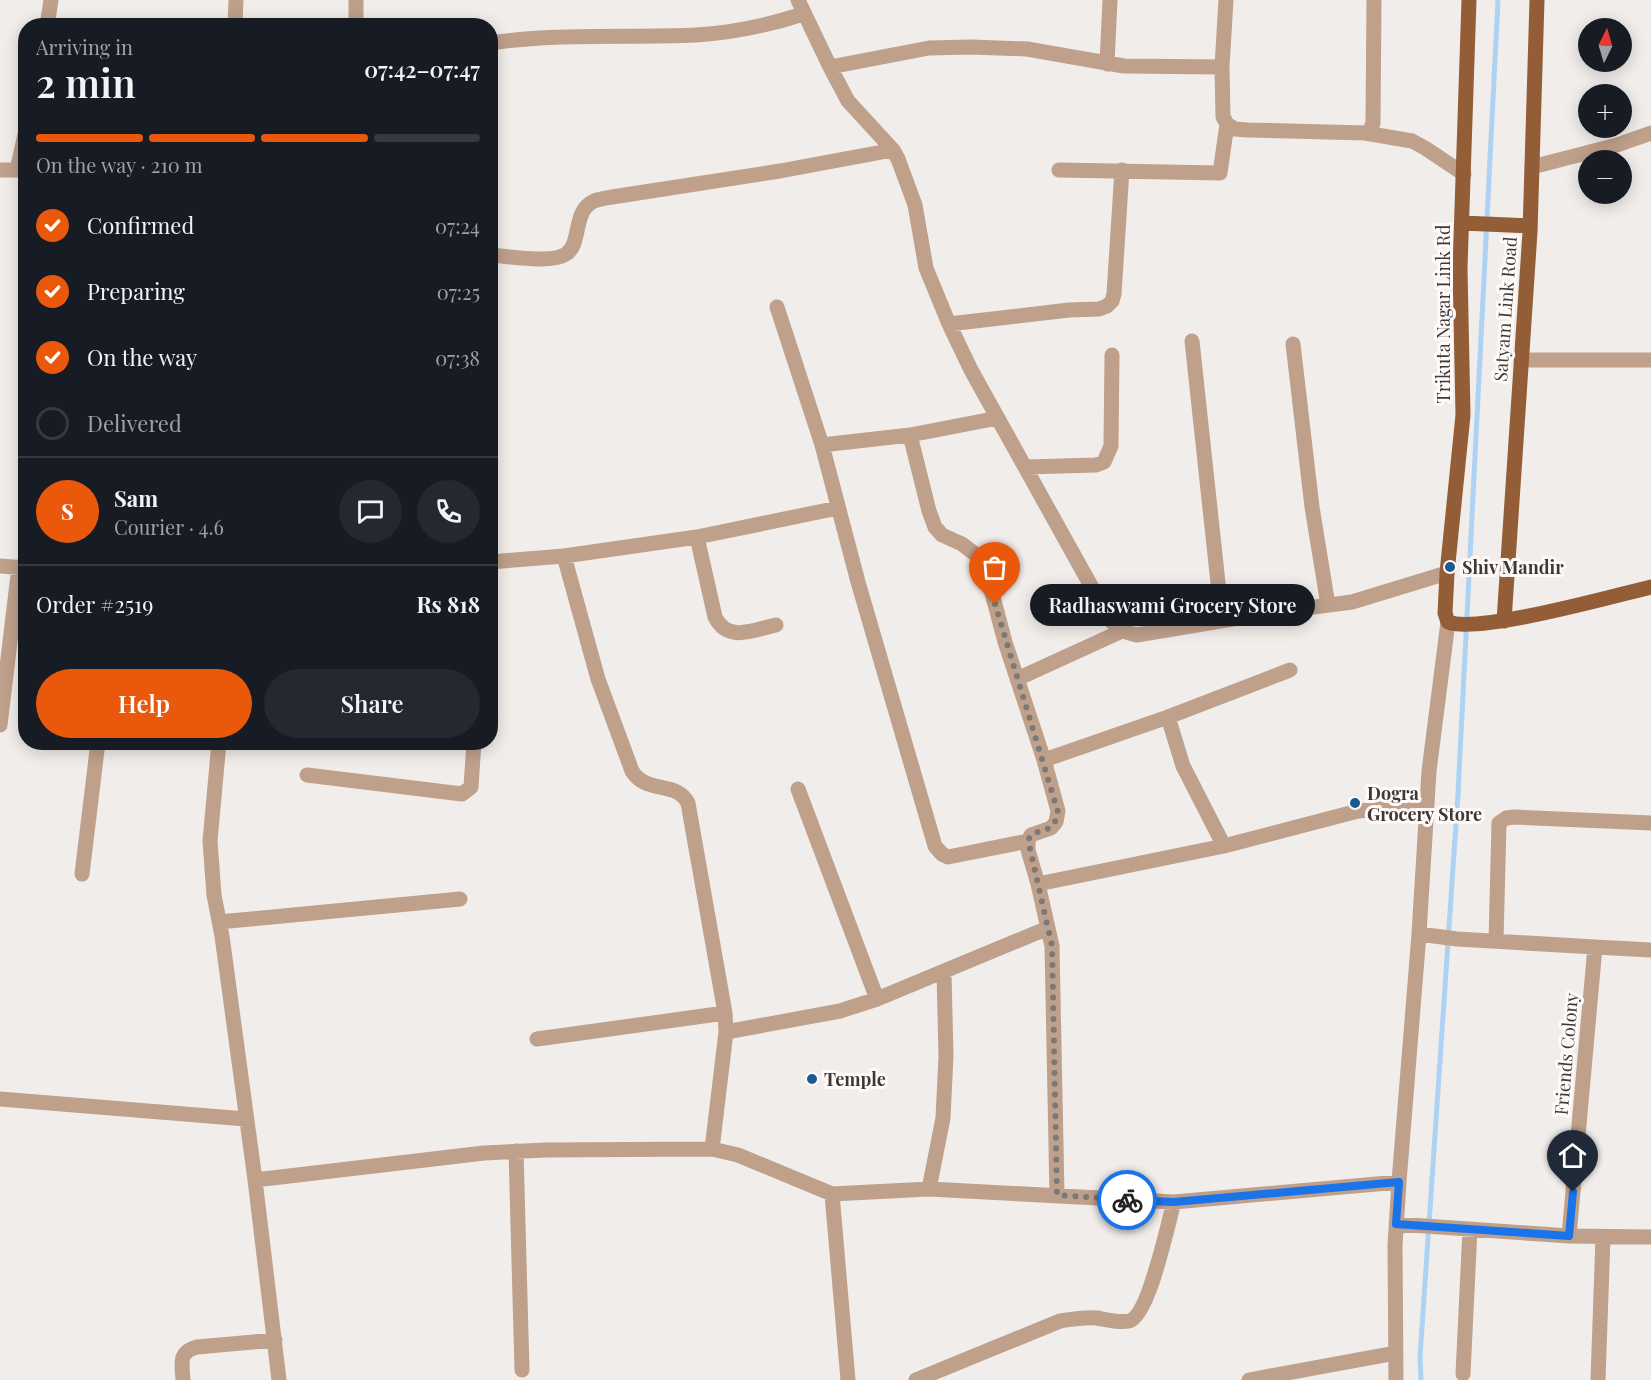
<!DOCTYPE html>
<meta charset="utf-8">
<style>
body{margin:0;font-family:"Playfair Display",serif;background:#242831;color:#f1f3f6;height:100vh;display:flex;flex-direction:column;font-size:22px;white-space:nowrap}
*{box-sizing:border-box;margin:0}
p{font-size:20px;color:#9ea1a6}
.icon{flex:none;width:33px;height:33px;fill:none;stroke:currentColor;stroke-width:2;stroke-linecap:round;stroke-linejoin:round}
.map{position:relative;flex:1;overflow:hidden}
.details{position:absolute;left:18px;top:18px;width:480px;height:732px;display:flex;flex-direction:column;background:#171b24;border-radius:24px;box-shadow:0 3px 15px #0003}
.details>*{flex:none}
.needle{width:39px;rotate:5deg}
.controls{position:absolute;left:1578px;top:18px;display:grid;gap:12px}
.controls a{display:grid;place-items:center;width:54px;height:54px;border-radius:50%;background:#171b24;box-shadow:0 3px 15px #0003;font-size:30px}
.pin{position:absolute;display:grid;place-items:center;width:51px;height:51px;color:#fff;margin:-62px -26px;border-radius:50% 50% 50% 0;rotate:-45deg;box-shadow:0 0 6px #0007}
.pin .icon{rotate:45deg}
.courier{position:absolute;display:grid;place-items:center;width:60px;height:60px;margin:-30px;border:4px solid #1a73e8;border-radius:50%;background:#fff;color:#222;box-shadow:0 2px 8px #0007}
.bubble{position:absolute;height:42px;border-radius:21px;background:#171b24;box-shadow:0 3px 15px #0003;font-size:20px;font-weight:600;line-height:42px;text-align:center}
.summary em{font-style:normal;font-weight:600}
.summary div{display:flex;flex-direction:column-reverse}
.summary{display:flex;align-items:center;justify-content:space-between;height:102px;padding:0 18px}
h1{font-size:39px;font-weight:600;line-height:45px}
.bar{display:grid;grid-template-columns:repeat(4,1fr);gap:9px 6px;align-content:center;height:72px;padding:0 18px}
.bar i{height:8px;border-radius:4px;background:#363941}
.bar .current{background:#ea580c}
.bar p{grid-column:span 4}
.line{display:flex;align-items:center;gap:15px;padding:0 18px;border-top:2px solid #363941}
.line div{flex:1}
.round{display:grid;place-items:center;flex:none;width:63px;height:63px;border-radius:32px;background:#242831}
ol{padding:0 18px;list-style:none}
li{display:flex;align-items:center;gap:18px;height:66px}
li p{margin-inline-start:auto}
li .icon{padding:6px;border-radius:50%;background:#ea580c;color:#fff;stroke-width:4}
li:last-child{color:#9ea1a6}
li i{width:33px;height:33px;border:3px solid #363941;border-radius:50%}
.cta{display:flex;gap:12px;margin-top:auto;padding:12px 18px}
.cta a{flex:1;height:69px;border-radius:36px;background:#ea580c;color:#fff;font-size:24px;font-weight:600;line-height:69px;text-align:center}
.cta a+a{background:#242831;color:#f1f3f6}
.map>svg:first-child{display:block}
</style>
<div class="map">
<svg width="1651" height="1380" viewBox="0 0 1651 1380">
<rect width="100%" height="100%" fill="#f1edea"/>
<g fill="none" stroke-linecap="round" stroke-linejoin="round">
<path stroke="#aed2f4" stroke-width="5" d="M1421 1380 1420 1357 1458 794 1498 0"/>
<path stroke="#bfa08b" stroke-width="15" d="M798 0 830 67 848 101 893 150 898 159 915 205 926 268 949 324 971 370 1110 620C1119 629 1125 633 1137 635L1268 613 1352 602 1447 573
M47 26 51 0
M235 26 236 0
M356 26V0
M490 43C558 33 628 38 696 35 732 33 769 25 803 14
M1107 64 1110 0
M830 67 929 48 971 47 1027 49 1124 66 1222 67
M1227 124 1235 129 1248 130 1365 133 1370 131 1373 123 1374 0
M1365 133 1412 141 1425 148 1464 174
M1532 167 1617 145 1651 133
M0 170H26
M17 170 26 130
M1059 170 1220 173 1227 124 1223 117 1222 67 1226 0
M490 255C508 256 552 264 566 254 582 244 572 211 594 201 599 199 606 198 612 197L780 171 893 150
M777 307 822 445 858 582 935 846 942 854 948 857 1028 841
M949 324 1069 310 1099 309 1107 306 1112 301 1114 294 1122 170
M1192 341 1222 620
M1293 344 1312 507 1328 605
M1521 360H1651
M910 435 929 511 935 527 942 535 962 544 975 554 985 567 1005 642 1044 760 1058 811 1056 822 1051 828 1031 835 1028 841V850L1038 884 1052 946 1057 1195
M822 445 910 435 998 418
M1025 467 1096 465 1104 462 1111 446 1112 355
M697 537 715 617C728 643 753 630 776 625
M564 556 598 679 632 771C647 795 676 780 688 803L725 1013 726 1032 712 1149
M490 562 564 556 697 537 838 508
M0 566 26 568
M1017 679 1122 631
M1168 717 1183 766 1224 846
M0 725 19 567
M219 742 210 841 214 895 222 936 255 1180 279 1380
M1044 760 1168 717 1290 670
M307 775 462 794 471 787 474 742
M798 789 877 999 1048 928
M82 874 98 742
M1038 884 1224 846 1358 811 1427 805
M219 922 460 899
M1419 934 1457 939 1595 947 1569 1236
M1496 941 1499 823 1506 818 1514 817 1651 823
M1595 947 1651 950
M726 1032 840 1011 877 999
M537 1039 725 1013
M0 1099 246 1119
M516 1151 522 1370
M255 1180 484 1153 547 1150 712 1149 738 1155 832 1194 929 1189 1174 1202 1399 1182
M929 1189 943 1118 946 1056 944 972
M832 1194 848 1380
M1396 1224 1569 1236 1651 1237
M1463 1374 1470 1229
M183 1380C182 1363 178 1352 197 1347L275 1340
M916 1380 1060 1321C1073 1319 1085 1317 1097 1318 1108 1320 1119 1323 1129 1321 1149 1316 1168 1223 1174 1202
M1249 1380 1395 1353
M1396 1380 1395 1245 1399 1182 1419 934 1429 771 1448 622
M1598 1380 1603 1237"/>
<path stroke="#935d37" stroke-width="15" d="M1469 0 1460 268 1463 415 1447 573 1445 613 1448 622C1478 634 1613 596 1651 587
M1462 223 1530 226
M1504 621 1530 232 1537 0"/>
</g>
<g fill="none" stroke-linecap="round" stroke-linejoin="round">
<path stroke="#7b7977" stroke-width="6" stroke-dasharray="0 10.8" d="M995 604 1058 812C1053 838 1038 824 1028 840L1052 946 1057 1195 1127 1200"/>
<path stroke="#1a73e8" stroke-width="8" d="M1127 1200 1174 1202 1399 1182 1396 1224 1569 1236 1573 1192"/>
</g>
<g fill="#195b90" stroke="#fffaf7" stroke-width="2">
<circle cx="1450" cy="567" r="6"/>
<circle cx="1355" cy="803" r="6"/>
<circle cx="812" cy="1079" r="6"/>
</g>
<g text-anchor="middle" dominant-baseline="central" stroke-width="6" stroke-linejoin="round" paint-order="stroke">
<g font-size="18" fill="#3c3a39" stroke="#fffaf7">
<text transform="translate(1505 309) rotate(-86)">Satyam Link Road</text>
<text transform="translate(1443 314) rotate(-90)">Trikuta Nagar Link Rd</text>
<text transform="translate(1566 1054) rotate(-85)">Friends Colony</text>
</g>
<g font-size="18" font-weight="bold" fill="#3c3a39" stroke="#fffaf7" text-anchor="start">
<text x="1462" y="567">Shiv Mandir</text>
<text x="1367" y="793">Dogra<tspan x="1367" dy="21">Grocery Store</tspan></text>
<text x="824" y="1079">Temple</text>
</g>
</g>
</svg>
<div class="controls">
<a><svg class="needle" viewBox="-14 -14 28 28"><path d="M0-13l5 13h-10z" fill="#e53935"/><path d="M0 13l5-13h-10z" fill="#9ea1a6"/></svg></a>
<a>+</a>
<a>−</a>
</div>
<div class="pin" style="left:995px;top:604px;background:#ea580c"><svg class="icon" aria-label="bag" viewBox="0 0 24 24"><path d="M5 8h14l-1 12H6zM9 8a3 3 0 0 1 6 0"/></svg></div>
<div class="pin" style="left:1573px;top:1192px;background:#1f2937"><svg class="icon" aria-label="home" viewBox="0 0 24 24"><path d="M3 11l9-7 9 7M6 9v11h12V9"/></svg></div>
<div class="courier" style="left:1127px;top:1200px"><svg class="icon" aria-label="bike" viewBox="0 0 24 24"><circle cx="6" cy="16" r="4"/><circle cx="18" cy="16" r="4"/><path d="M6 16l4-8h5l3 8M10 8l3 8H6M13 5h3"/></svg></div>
<div class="bubble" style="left:1030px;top:584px;width:285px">Radhaswami Grocery Store</div>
<section class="details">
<div class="summary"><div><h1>2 min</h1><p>Arriving in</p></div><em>07:42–07:47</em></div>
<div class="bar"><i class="current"></i><i class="current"></i><i class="current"></i><i></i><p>On the way · 210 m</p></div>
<ol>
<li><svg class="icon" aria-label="check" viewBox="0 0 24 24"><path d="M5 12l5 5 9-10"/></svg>Confirmed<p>07:24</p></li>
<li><svg class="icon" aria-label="check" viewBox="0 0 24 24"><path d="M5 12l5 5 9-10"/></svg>Preparing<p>07:25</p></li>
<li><svg class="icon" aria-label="check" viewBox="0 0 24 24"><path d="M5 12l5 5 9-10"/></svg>On the way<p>07:38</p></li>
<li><i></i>Delivered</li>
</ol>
<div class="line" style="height:108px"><b class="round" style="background:#ea580c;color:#fff">S</b><div><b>Sam</b><p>Courier · 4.6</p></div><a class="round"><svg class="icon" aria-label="chat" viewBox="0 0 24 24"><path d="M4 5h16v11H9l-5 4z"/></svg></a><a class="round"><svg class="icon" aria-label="phone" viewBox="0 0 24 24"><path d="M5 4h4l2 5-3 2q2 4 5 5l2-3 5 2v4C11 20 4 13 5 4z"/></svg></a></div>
<div class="line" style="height:78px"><div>Order #2519</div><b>Rs 818</b></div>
<div class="cta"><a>Help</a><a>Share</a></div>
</section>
</div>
